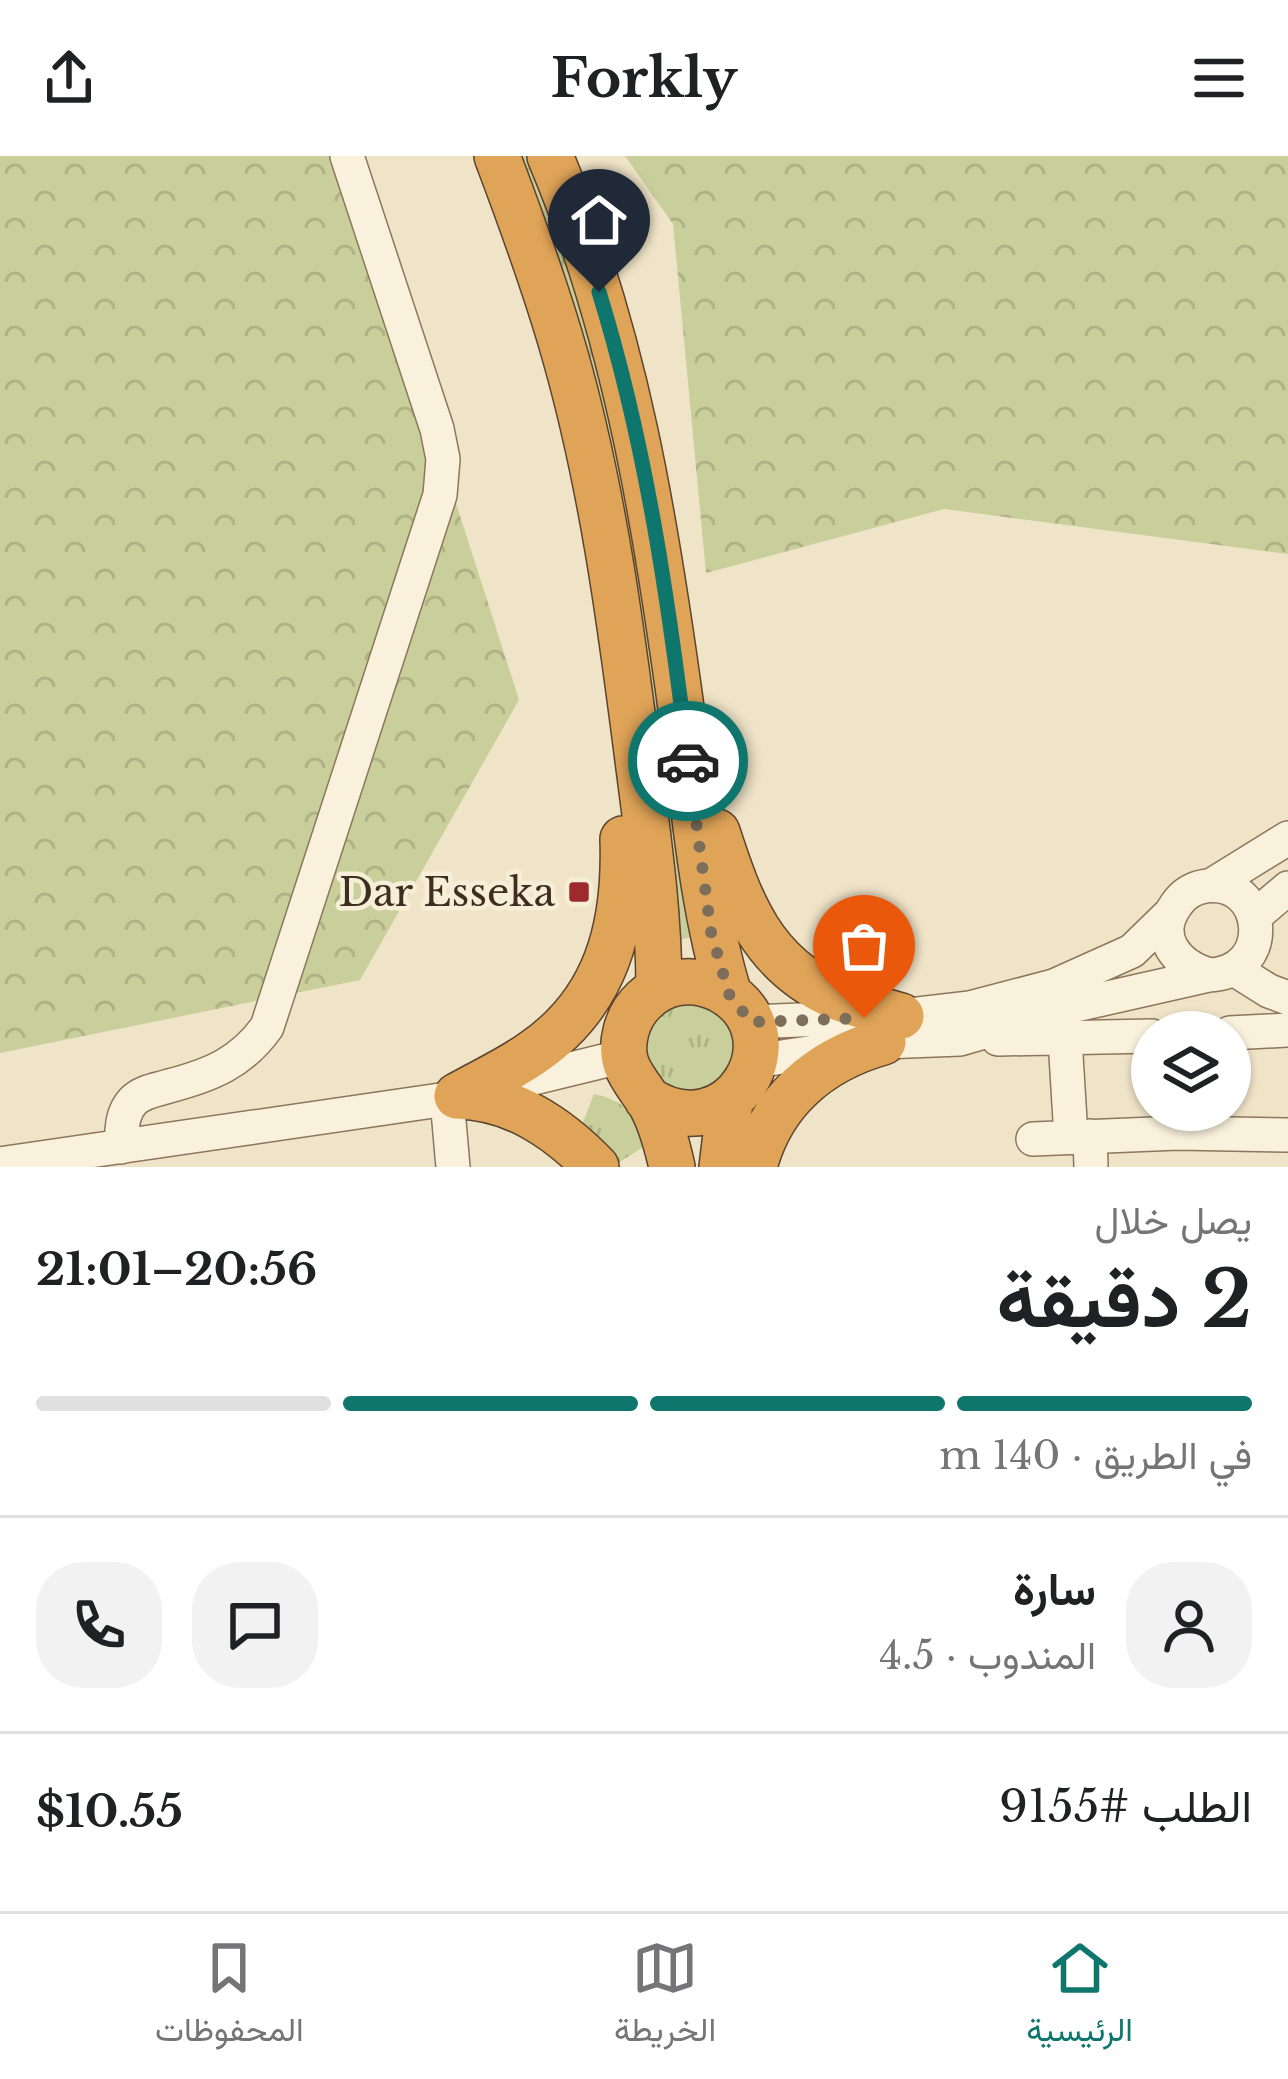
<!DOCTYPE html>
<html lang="ar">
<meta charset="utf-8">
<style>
body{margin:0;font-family:"Libre Baskerville",Vazirmatn,serif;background:#f2f2f2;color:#202124;direction:rtl;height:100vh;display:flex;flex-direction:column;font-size:45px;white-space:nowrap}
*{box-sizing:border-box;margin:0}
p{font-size:39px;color:#757577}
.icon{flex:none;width:66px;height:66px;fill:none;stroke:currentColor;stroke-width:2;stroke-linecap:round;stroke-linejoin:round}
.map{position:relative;height:1011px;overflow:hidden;direction:ltr}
.panel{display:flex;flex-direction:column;background:#fff;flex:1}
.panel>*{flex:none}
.controls{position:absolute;left:1131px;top:855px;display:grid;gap:24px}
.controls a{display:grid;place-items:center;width:120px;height:120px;border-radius:50%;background:#fff;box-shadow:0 3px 9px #0004;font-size:60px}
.pin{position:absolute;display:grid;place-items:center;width:102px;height:102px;color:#fff;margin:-123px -51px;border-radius:50% 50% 50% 0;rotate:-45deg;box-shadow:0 0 12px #0007}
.pin .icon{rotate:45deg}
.courier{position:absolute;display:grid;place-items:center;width:120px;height:120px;margin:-60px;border:9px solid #0f766e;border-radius:50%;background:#fff;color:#222;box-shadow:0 3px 15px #0007}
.head em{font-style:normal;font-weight:700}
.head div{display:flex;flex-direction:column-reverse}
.head{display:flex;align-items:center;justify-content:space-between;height:204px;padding:0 36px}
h1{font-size:78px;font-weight:700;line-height:90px}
.bar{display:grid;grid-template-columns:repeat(4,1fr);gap:18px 12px;align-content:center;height:144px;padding:0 36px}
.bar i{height:15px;border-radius:9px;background:#e0e0e0}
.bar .selected{background:#0f766e}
.bar p{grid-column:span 4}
.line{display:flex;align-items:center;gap:30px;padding:0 36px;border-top:3px solid #e0e0e0}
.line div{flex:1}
.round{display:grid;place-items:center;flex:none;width:126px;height:126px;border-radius:48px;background:#f2f2f2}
header{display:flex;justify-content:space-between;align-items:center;height:156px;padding:0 36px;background:#fff;font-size:54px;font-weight:700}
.tab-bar{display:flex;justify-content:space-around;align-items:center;height:168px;border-top:3px solid #e0e0e0;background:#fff;font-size:33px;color:#757577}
.tab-bar a{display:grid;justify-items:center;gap:6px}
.tab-bar .selected{color:#0f766e}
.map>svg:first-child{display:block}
</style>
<header><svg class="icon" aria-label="menu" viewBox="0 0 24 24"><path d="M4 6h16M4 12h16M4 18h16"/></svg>Forkly<svg class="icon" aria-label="share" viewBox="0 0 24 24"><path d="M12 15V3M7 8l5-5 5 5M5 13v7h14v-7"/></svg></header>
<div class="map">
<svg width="1288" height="1011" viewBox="0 0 1288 1011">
<defs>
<pattern id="grass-tufts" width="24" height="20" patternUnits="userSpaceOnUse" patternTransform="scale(3)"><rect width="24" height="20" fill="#c9cf9b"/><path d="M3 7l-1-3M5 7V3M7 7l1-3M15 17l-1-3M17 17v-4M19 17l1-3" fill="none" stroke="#aeb285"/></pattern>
<pattern id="forest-crowns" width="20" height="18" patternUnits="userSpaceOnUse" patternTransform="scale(3)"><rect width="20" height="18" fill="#c9cf9b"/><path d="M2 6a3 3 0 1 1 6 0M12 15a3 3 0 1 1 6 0" fill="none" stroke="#aeb285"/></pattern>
</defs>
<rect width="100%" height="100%" fill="#f0e4c8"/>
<path fill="url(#grass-tufts)" d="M515 0H528L571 115 631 337 695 781 674 784Z
M713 845 740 888 716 933 665 935 638 892 662 847Z
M594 938C625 944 635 960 651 986L612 1011 578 979Z"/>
<path fill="url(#forest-crowns)" d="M0 0H345L519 544 360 824 0 897Z
M625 0H1288V398L944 353 706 417 673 68Z"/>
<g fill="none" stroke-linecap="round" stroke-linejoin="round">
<defs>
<path id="minor" d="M1212 729 1288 682
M1255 760 1288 732
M1234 813 1269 835 1288 842
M751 866 901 860 970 852 1054 830 1132 795 1170 758
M1230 877 1288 874
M998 883 1152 880
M1065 883 1071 981
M755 905 883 886 960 883 1076 849 1209 819C1277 816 1266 722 1206 730 1193 732 1183 738 1176 749 1153 781 1177 809 1209 819
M447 943 453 1011
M1090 980 1091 1011
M1033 983 1178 977 1288 979
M121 991C122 975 121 958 133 945 143 935 157 934 169 930 211 919 241 907 267 871L440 339 443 303 437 273 347 0
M0 1008 447 943 624 900"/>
<path id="highway" d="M497 0C522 66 546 132 565 199 602 329 620 463 637 596 647 675 659 753 659 833
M550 0C626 179 656 368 682 559 695 654 701 747 729 839
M717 676C740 747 762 809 837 841 857 849 880 854 901 860
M457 940C482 926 508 914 531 898 607 847 626 770 623 683
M457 940C513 941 558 972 596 1011
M647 943C731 998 801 878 721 834 707 827 692 824 676 827 652 832 632 851 626 875 618 906 631 919 647 942 660 961 667 989 672 1011
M722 1011 730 945
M754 1011C771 945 819 904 883 886"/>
</defs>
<use href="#minor" stroke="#8d765c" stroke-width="36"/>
<use href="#highway" stroke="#5b4430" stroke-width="48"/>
<use href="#minor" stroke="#faf1dc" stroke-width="33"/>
<use href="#highway" stroke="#e0a458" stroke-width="45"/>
</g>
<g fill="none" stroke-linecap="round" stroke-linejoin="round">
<path stroke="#7c6e5b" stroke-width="12" stroke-dasharray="0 21.6" d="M688 605 711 776 729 838 751 866 864 862"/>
<path stroke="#0f766e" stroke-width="15" d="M599 136C646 288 669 447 688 605"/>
</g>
<rect fill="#9e2a2b" stroke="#f7eed8" stroke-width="4.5" x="567" y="724" width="24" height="24" rx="6"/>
<g text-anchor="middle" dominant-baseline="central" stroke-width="9" stroke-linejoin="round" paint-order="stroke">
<g font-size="39" fill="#3d2e20" stroke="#f7eed8" text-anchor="end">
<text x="555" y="736">Dar Esseka</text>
</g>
</g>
</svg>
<div class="controls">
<a><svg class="icon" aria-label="layers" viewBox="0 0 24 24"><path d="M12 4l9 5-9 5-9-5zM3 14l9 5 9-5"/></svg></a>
</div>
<div class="pin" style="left:864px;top:862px;background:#ea580c"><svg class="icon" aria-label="bag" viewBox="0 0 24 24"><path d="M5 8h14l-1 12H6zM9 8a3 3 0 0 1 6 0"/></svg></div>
<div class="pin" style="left:599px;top:136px;background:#1f2937"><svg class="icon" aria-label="home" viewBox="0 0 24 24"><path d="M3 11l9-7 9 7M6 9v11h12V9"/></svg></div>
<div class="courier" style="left:688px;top:605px"><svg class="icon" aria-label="car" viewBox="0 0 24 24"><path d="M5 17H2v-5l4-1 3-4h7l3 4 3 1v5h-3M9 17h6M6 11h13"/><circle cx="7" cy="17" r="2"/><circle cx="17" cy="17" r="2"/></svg></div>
</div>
<section class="panel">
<div class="head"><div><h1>2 دقيقة</h1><p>يصل خلال</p></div><em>20:56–21:01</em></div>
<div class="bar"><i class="selected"></i><i class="selected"></i><i class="selected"></i><i></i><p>في الطريق · 140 m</p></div>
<div class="line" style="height:216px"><a class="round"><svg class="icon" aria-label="person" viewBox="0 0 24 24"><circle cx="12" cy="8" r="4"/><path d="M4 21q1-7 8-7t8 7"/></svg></a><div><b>سارة</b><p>المندوب · 4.5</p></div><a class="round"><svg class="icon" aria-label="chat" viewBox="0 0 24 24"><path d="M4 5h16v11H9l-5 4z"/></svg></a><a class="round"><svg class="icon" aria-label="phone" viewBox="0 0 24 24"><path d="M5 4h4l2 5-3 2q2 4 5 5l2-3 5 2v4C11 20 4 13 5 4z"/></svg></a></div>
<div class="line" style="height:156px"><div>الطلب #9155</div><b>$10.55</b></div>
</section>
<nav class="tab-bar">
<a class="selected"><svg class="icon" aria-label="home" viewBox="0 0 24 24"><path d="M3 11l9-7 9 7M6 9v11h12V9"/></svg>الرئيسية</a>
<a><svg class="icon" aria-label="map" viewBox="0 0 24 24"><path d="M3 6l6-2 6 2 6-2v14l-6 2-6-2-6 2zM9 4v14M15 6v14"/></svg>الخريطة</a>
<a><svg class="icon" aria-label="saved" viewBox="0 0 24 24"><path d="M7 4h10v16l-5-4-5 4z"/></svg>المحفوظات</a>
</nav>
